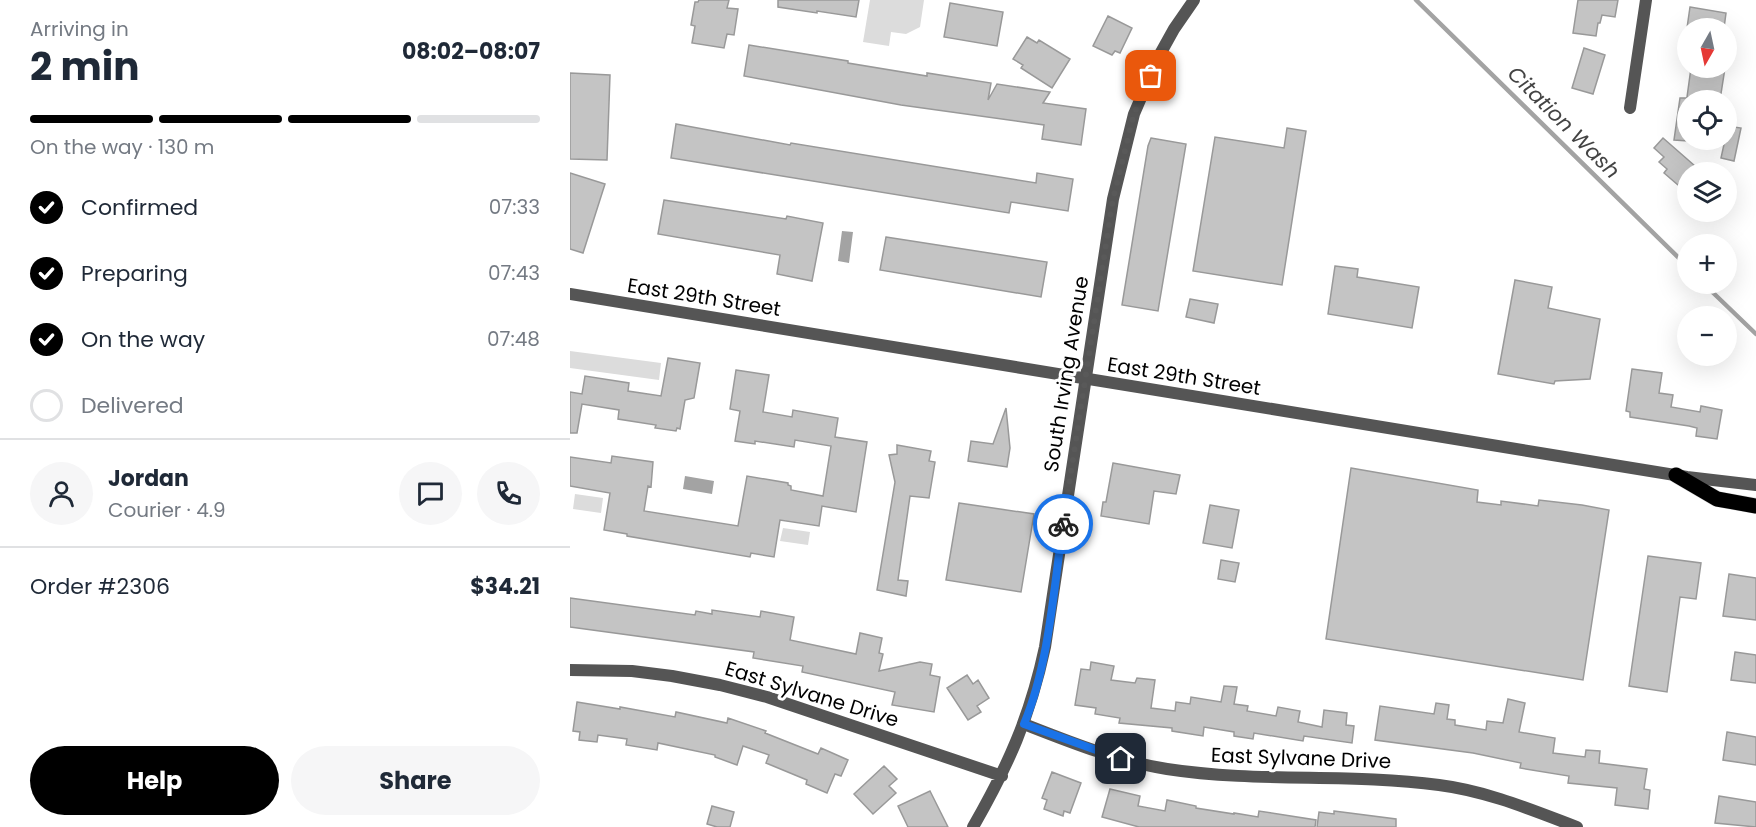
<!DOCTYPE html>
<meta charset="utf-8">
<style>
body{margin:0;font-family:Poppins,sans-serif;background:#f6f6f7;color:#1f2937;height:100vh;display:flex;flex-direction:column;font-size:22px;white-space:nowrap}
*{box-sizing:border-box;margin:0}
p{font-size:20px;color:#747a83}
.icon{flex:none;width:33px;height:33px;fill:none;stroke:currentColor;stroke-width:2;stroke-linecap:round;stroke-linejoin:round}
.map{position:relative;flex:1;overflow:hidden}
.side{display:flex;flex-direction:column;background:#fff;width:570px}
.side>*{flex:none}
.needle{width:39px;rotate:189deg}
.buttons{position:absolute;left:1107px;top:18px;display:grid;gap:12px}
.buttons a{display:grid;place-items:center;width:60px;height:60px;border-radius:50%;background:#fff;box-shadow:0 6px 24px #0002;font-size:30px}
.pin{position:absolute;display:grid;place-items:center;width:51px;height:51px;color:#fff;margin:-26px;border-radius:12px;box-shadow:0 3px 9px #0006}
.courier{position:absolute;display:grid;place-items:center;width:60px;height:60px;margin:-30px;border:4px solid #1a73e8;border-radius:50%;background:#fff;color:#222;box-shadow:0 2px 8px #0007}
.summary em{font-style:normal;font-weight:700}
.summary div{display:flex;flex-direction:column-reverse}
.summary{display:flex;align-items:center;justify-content:space-between;height:102px;padding:0 30px}
h1{font-size:39px;font-weight:700;line-height:45px}
.bar{display:grid;grid-template-columns:repeat(4,1fr);gap:9px 6px;align-content:center;height:72px;padding:0 30px}
.bar i{height:8px;border-radius:4px;background:#e0e1e3}
.bar .active{background:#000}
.bar p{grid-column:span 4}
.line{display:flex;align-items:center;gap:15px;padding:0 30px;border-top:2px solid #e0e1e3}
.line div{flex:1}
.round{display:grid;place-items:center;flex:none;width:63px;height:63px;border-radius:32px;background:#f6f6f7}
ol{padding:0 30px;list-style:none}
li{display:flex;align-items:center;gap:18px;height:66px}
li p{margin-inline-start:auto}
li .icon{padding:6px;border-radius:50%;background:#000;color:#fff;stroke-width:4}
li:last-child{color:#747a83}
li i{width:33px;height:33px;border:3px solid #e0e1e3;border-radius:50%}
.button{display:flex;gap:12px;margin-top:auto;padding:12px 30px}
.button a{flex:1;height:69px;border-radius:36px;background:#000;color:#fff;font-size:24px;font-weight:700;line-height:69px;text-align:center}
.button a+a{background:#f6f6f7;color:#1f2937}
main{display:flex;flex:1;min-height:0}
.map>svg:first-child{display:block}
</style>
<main>
<section class="side">
<div class="summary"><div><h1>2 min</h1><p>Arriving in</p></div><em>08:02–08:07</em></div>
<div class="bar"><i class="active"></i><i class="active"></i><i class="active"></i><i></i><p>On the way · 130 m</p></div>
<ol>
<li><svg class="icon" aria-label="check" viewBox="0 0 24 24"><path d="M5 12l5 5 9-10"/></svg>Confirmed<p>07:33</p></li>
<li><svg class="icon" aria-label="check" viewBox="0 0 24 24"><path d="M5 12l5 5 9-10"/></svg>Preparing<p>07:43</p></li>
<li><svg class="icon" aria-label="check" viewBox="0 0 24 24"><path d="M5 12l5 5 9-10"/></svg>On the way<p>07:48</p></li>
<li><i></i>Delivered</li>
</ol>
<div class="line" style="height:108px"><a class="round"><svg class="icon" aria-label="person" viewBox="0 0 24 24"><circle cx="12" cy="8" r="4"/><path d="M4 21q1-7 8-7t8 7"/></svg></a><div><b>Jordan</b><p>Courier · 4.9</p></div><a class="round"><svg class="icon" aria-label="chat" viewBox="0 0 24 24"><path d="M4 5h16v11H9l-5 4z"/></svg></a><a class="round"><svg class="icon" aria-label="phone" viewBox="0 0 24 24"><path d="M5 4h4l2 5-3 2q2 4 5 5l2-3 5 2v4C11 20 4 13 5 4z"/></svg></a></div>
<div class="line" style="height:78px"><div>Order #2306</div><b>$34.21</b></div>
<div class="button"><a>Help</a><a>Share</a></div>
</section>
<div class="map">
<svg width="1186" height="827" viewBox="0 0 1186 827">
<rect width="100%" height="100%" fill="#fff"/>
<path fill="#dcdcdc" d="M300 0H354L350 27 336 34 321 32 319 46 293 42Z
M0 351 91 363 89 380 0 368Z
M5 494 33 498 31 513 3 509Z
M213 528 240 532 238 545 210 541Z"/>
<path fill="#a3a3a3" d="M272 231 283 232 279 263 268 261Z
M115 476 144 481 142 494 113 489Z"/>
<g fill="none" stroke-linecap="round" stroke-linejoin="round">
<path stroke="#a3a3a3" stroke-width="4.5" d="M846 0 1118 267
M1134 284 1186 334"/>
</g>
<path fill="#c4c4c4" stroke="#999" stroke-width="1.5" d="M129 0H159L157 8 168 9 164 35 157 34 154 48 122 43 125 26 121 25 125 2H128Z
M208 0H289L286 17 247 11V13L208 7Z
M1008 0H1048L1045 17 1032 15 1030 23H1028L1026 36 1003 33Z
M380 3 433 12 427 46 374 37Z
M1120 7 1156 13 1154 28H1117Z
M538 16 562 28 550 53 545 51 542 55 523 46Z
M457 37 467 43 469 40 500 59 482 88 451 68 453 65 443 59Z
M179 45 278 61V63L357 76V73L421 83 418 100 427 84 480 92 473 103 516 109 511 145 472 139 474 125 331 105 174 76Z
M1014 48 1035 55 1023 94 1002 88Z
M1121 68H1155L1150 100 1117 97Z
M0 73 40 75 37 160 0 159Z
M1110 98H1118V141L1104 140Z
M106 124 220 145 221 143 466 183 467 173 503 179 498 211 441 202 439 213 101 158Z
M1158 126 1171 128 1164 161 1151 158Z
M717 128 736 131 712 285 623 271 645 137 714 148Z
M581 138 616 144 588 311 552 305 578 146Z
M1093 138 1125 166 1108 185 1094 173 1097 169 1089 162 1094 157 1084 148Z
M0 173 35 184 13 253 0 249Z
M94 200 216 219 217 216 253 223 242 281 207 274 210 255 88 234Z
M316 237 477 262 471 297 310 270Z
M765 266 788 269 787 277 849 287 842 328 758 314Z
M945 280 982 287 978 308 1030 319 1020 379 985 381 984 384 928 374Z
M620 299 648 304 644 323 616 317Z
M98 358 130 363 124 398 115 400 110 429 107 428 106 431 85 428 86 425 48 419 49 410 12 404 7 433H0V392L12 394 15 376 59 383 58 391 91 396Z
M1062 369 1092 373 1089 393 1103 395 1101 407 1130 412 1131 406 1152 410 1147 439 1126 436 1127 428 1119 426 1060 417V412L1056 411Z
M166 370 199 375 193 412 222 417 223 410 268 418 265 437 297 442 286 512 252 506 249 526 210 520 204 557 181 553 180 557 57 536V534L34 530 40 493 0 486V457L41 463 42 456 83 462 81 487 78 486 74 511 168 526 177 476 218 483V485L221 486V490L253 496 261 446 225 440 224 447 185 441V444L165 441 170 411 160 409Z
M436 408 440 448 437 467 398 461 401 441 423 444Z
M327 445 361 451 359 461 365 462 359 498 340 496 328 580 338 581 336 596 307 590 325 482 319 455 327 454Z
M543 463 610 475 606 494 584 491 579 524 531 516 533 502H536Z
M781 468 908 490 907 502 931 505V501L968 506 969 500 1012 505 1039 510 1013 680 756 639Z
M389 503 464 514 451 592 376 580Z
M640 505 669 510 662 548 633 543Z
M1078 556 1131 563 1126 599 1110 597 1097 692 1059 686Z
M651 560 669 563 665 582 648 579Z
M1159 574 1186 578V620L1153 616Z
M0 598 125 615 126 611 142 614V610L190 617 191 611 224 617 220 640 286 654 290 633 312 638 309 653 313 654 309 671 350 662 362 664 360 675 370 677 364 712 322 705 325 692 232 672 233 666 183 658 184 652 0 627Z
M1165 652 1186 655V683L1161 680Z
M521 662 544 666 541 680 565 683 567 678 585 680 581 708 605 711 606 702 620 704 621 697 651 702 654 686 667 687 664 704 678 706 677 711 706 716 708 707 730 711 728 722 752 727 754 710 777 713 776 725 784 726 782 743 734 736 733 741 684 733 683 739 664 736V732L634 727 633 736 602 731V728L549 723 550 718 525 714 526 708 505 705 511 669 520 670Z
M397 675 403 684 408 680 419 698 407 706 411 712 398 720 377 688Z
M938 699 955 703 949 732 985 738 983 753 1015 757 1016 750 1030 751 1029 763 1077 769 1074 789 1080 790 1078 809 1045 805 1047 788 998 783 999 776 950 768 951 763 903 753 805 740 810 706 864 714 866 703 879 705 877 719 885 720V725L916 730 917 721 933 723Z
M7 702 50 709V707L105 717 106 712 157 723 158 718 196 731 195 733 248 754 251 748 278 760 271 776 265 774 257 793 236 784 237 780 196 763 199 755 173 746 167 765 145 757V755L88 743 87 750 56 745 57 739 28 735 27 742 9 740 10 732 3 731Z
M1157 732 1186 737V765L1153 760Z
M314 766 327 779 319 786 326 793 303 814 284 794Z
M482 772 511 783 500 813 494 811 493 816 474 809 477 800 472 798Z
M540 789 570 796 568 806 595 811 597 800 626 806V808L664 814V813L688 817 689 811 746 820 745 827H569L532 817Z
M360 791 378 827H338L328 806Z
M1149 796 1186 802V827L1145 823Z
M142 806 164 812 160 827H147L137 824Z
M764 811 826 819V827H747L749 812 764 814Z"/>
<g fill="none" stroke-linecap="round" stroke-linejoin="round">
<defs>
<path id="primary" d="M1106 475 1147 499 1186 506"/>
</defs>
<use href="#primary" stroke="#dbdbdb" stroke-width="16"/>
<path stroke="#555" stroke-width="12" d="M1060 108 1076 0
M0 670 62 671 102 676 150 685 197 697 432 776
M454 724C500 742 547 761 597 769 687 783 779 773 869 785 917 791 962 810 1007 827
M403 827C438 766 460 717 475 647L543 199 564 114 589 56 604 29 624 0"/>
<path stroke="#555" stroke-width="12" d="M0 294 1117 477 1186 485"/>
<use href="#primary" stroke="#000" stroke-width="15"/>
</g>
<g fill="none" stroke-linecap="round" stroke-linejoin="round">
<path stroke="#595959" stroke-width="6" stroke-dasharray="0 10.8" d="M493 524 543 199 564 114 581 76"/>
<path stroke="#1a73e8" stroke-width="8" d="M493 524C484 587 479 665 454 724L551 759"/>
</g>
<g text-anchor="middle" dominant-baseline="central" stroke-width="6" stroke-linejoin="round" paint-order="stroke">
<g font-size="20" fill="#000" stroke="#fff">
<text transform="translate(134 297) rotate(9)">East 29th Street</text>
<text transform="translate(496 374) rotate(-81)">South Irving Avenue</text>
<text transform="translate(614 376) rotate(9)">East 29th Street</text>
<text transform="translate(242 694) rotate(17)">East Sylvane Drive</text>
<text transform="translate(731 758) rotate(2)">East Sylvane Drive</text>
</g>
<g font-size="21" font-style="italic" fill="#444" stroke="#fff">
<text transform="translate(994 122) rotate(45)">Citation Wash</text>
</g>
</g>
</svg>
<div class="buttons">
<a><svg class="needle" viewBox="-14 -14 28 28"><path d="M0-13l5 13h-10z" fill="#e53935"/><path d="M0 13l5-13h-10z" fill="#747a83"/></svg></a>
<a><svg class="icon" aria-label="locate" viewBox="0 0 24 24"><circle cx="12" cy="12" r="6"/><path d="M12 2v4M12 18v4M2 12h4M18 12h4"/></svg></a>
<a><svg class="icon" aria-label="layers" viewBox="0 0 24 24"><path d="M12 4l9 5-9 5-9-5zM3 14l9 5 9-5"/></svg></a>
<a>+</a>
<a>−</a>
</div>
<div class="pin" style="left:581px;top:76px;background:#ea580c"><svg class="icon" aria-label="bag" viewBox="0 0 24 24"><path d="M5 8h14l-1 12H6zM9 8a3 3 0 0 1 6 0"/></svg></div>
<div class="pin" style="left:551px;top:759px;background:#1f2937"><svg class="icon" aria-label="home" viewBox="0 0 24 24"><path d="M3 11l9-7 9 7M6 9v11h12V9"/></svg></div>
<div class="courier" style="left:493px;top:524px"><svg class="icon" aria-label="bike" viewBox="0 0 24 24"><circle cx="6" cy="16" r="4"/><circle cx="18" cy="16" r="4"/><path d="M6 16l4-8h5l3 8M10 8l3 8H6M13 5h3"/></svg></div>
</div>
</main>
